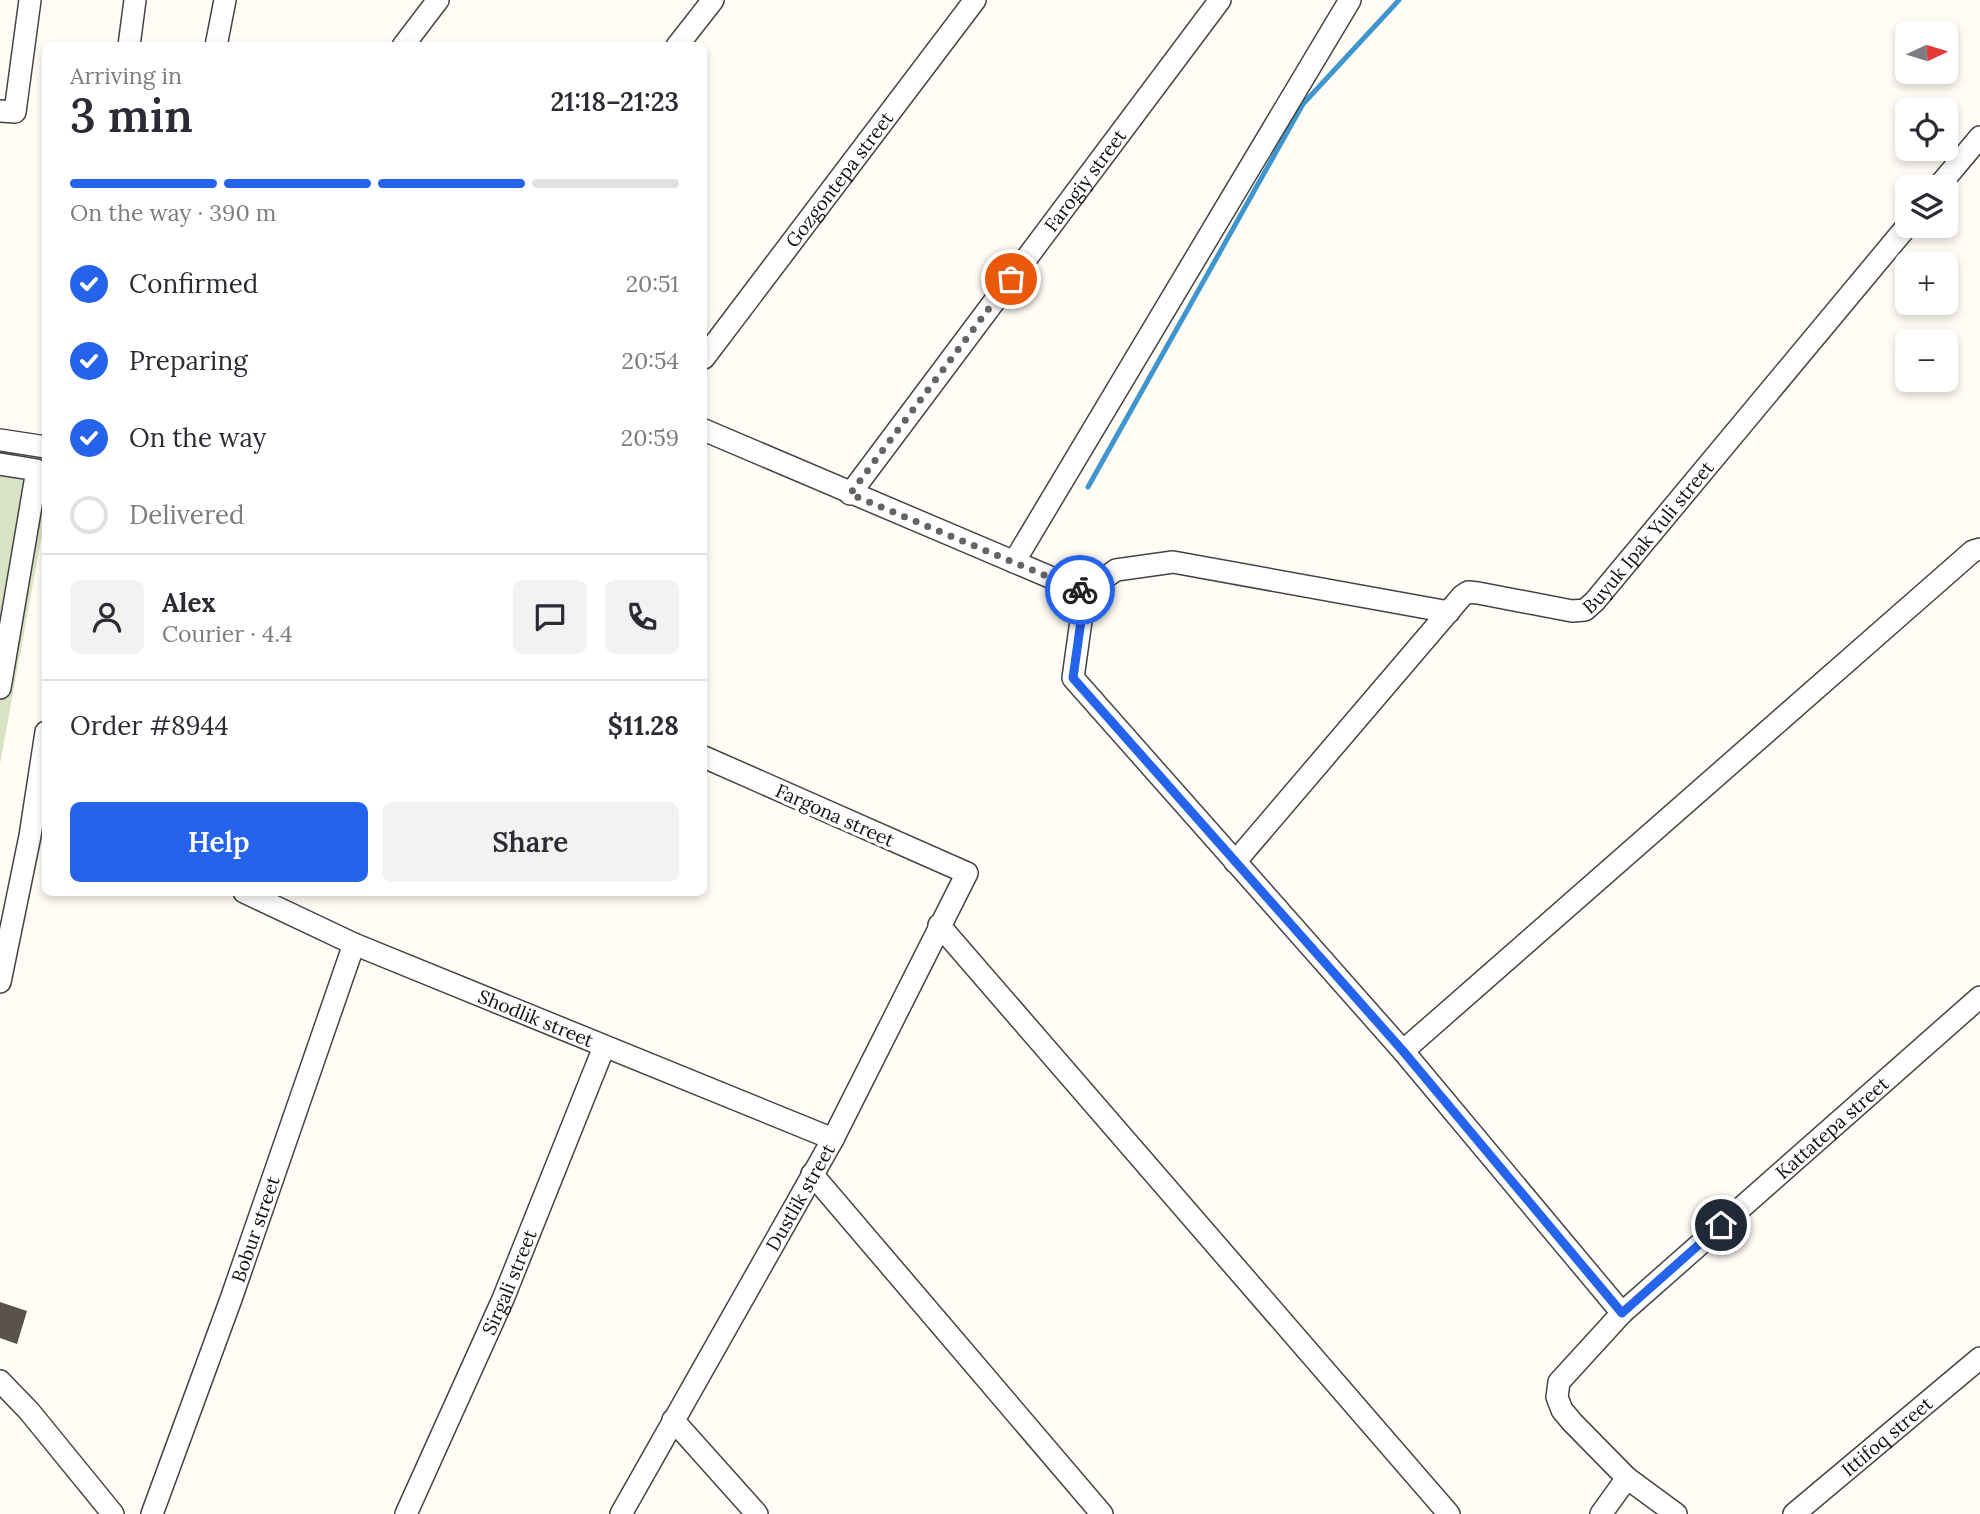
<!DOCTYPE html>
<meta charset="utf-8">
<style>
body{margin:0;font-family:Lora,serif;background:#f2f2f3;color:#2b2b33;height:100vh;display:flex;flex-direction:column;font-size:26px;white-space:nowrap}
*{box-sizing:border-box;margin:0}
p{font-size:23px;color:#7c7c81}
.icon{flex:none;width:38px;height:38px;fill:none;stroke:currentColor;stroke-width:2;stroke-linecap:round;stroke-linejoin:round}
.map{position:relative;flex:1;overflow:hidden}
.drawer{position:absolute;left:42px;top:42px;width:665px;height:854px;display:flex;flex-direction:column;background:#fff;border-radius:10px;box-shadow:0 4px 10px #0003}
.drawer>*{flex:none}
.needle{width:46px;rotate:86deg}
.tools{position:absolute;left:1895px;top:21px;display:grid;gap:14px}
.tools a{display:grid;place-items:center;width:63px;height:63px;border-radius:10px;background:#fff;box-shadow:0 4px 10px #0003;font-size:35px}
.pin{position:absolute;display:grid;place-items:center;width:60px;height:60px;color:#fff;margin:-30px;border:4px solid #fff;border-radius:50%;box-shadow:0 2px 7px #0007}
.courier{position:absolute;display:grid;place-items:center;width:70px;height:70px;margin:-35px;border:5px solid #2563eb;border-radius:50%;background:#fff;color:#222;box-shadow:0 2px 9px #0007}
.overview em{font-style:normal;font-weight:600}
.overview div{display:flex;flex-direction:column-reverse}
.overview{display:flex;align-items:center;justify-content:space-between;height:119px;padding:0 28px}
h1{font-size:46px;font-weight:600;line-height:52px}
.bar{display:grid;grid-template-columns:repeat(4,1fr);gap:10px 7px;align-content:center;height:84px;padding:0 28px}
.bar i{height:9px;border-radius:5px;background:#e1e1e2}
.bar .on{background:#2563eb}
.bar p{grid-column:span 4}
.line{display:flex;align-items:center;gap:18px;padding:0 28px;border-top:2px solid #e1e1e2}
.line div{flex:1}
.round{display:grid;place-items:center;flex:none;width:74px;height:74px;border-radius:10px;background:#f2f2f3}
ol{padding:0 28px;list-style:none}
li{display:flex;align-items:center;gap:21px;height:77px}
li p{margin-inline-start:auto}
li .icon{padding:7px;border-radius:50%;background:#2563eb;color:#fff;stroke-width:4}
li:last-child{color:#7c7c81}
li i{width:38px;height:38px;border:4px solid #e1e1e2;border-radius:50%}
.button{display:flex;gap:14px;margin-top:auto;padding:14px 28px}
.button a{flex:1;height:80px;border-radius:10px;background:#2563eb;color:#fff;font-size:28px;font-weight:600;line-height:80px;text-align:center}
.button a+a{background:#f2f2f3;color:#2b2b33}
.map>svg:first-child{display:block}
</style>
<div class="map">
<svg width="1980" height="1514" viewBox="0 0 1980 1514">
<rect width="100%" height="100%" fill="#fffdf5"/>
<path fill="#d9e3c4" d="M0 449 46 456 45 518 0 764Z"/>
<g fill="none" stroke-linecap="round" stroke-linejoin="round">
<path stroke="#3f96cf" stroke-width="5" d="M1088 487 1303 104 1399 0"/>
</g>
<path fill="#5a524d" d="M0 1302 27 1311 17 1344 0 1338Z"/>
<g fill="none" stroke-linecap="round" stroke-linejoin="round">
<defs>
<g id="minor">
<path d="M129 46 135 0"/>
<path d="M216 46 225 0"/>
<path d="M403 46 438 0"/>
<path d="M677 46 713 0"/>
<path d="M0 111 15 112 30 0"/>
<path d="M1938 187 1980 137"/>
<path id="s1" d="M704 358 975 0"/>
<path d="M704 430 1085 592 1073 678 1403 1051 1622 1313 1559 1382 1557 1397 1562 1410 1572 1422 1627 1478 1676 1514"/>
<path d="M0 440 46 447"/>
<path d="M0 464 37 470 0 688"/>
<path id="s2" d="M850 494 1220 0"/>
<path d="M1014 562 1350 0"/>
<path d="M1085 592 1116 570 1173 562 1449 612"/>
<path id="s3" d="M1235 862 1462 596 1468 592 1478 593 1572 611 1585 610 1595 601 1908 225"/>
<path id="s4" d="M244 892 354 944 833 1139"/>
<path d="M939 925 1449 1514"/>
<path d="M0 982 30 836 46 732"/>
<path d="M1403 1051 1973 551 1980 549"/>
<path d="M812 1174 1102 1514"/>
<path id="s5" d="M1622 1313 1980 997"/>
<path d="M0 1381 29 1411 113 1514"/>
<path d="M673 1420 757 1514"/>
<path id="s6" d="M152 1514 231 1299 354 944"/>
<path id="s7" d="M406 1514 503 1299 604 1047"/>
<path id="s8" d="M621 1514 833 1139 967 873 704 757"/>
<path d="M1601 1514 1627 1478"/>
<path id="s9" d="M1794 1514 1980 1358"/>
</g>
</defs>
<use href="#minor" stroke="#444" stroke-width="24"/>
<use href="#minor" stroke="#fff" stroke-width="21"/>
</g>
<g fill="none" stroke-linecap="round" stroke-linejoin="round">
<path stroke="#646461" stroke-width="7" stroke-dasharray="0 12.6" d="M1011 279 850 494 1080 590"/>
<path stroke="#2563eb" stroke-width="9" d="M1080 590 1085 592 1073 678 1403 1051 1622 1313 1721 1225"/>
</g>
<g text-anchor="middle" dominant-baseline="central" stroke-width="7" stroke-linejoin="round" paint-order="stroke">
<g font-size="19" fill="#111" stroke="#fff">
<text stroke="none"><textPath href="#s1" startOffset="224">Gozgontepa street</textPath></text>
<text stroke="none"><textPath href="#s2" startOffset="392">Farogiy street</textPath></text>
<text stroke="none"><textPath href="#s3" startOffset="572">Buyuk Ipak Yuli street</textPath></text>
<text transform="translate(835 815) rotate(24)">Fargona street</text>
<text stroke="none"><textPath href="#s4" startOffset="318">Shodlik street</textPath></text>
<text stroke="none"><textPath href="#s5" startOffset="280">Kattatepa street</textPath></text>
<text stroke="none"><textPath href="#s8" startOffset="364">Dustlik street</textPath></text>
<text stroke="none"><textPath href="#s6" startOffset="303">Bobur street</textPath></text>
<text stroke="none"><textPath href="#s7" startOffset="254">Sirgali street</textPath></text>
<text stroke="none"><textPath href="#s9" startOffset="121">Ittifoq street</textPath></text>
</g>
</g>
</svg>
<div class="tools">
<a><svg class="needle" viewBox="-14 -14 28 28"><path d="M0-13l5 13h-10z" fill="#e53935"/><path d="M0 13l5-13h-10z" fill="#7c7c81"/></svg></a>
<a><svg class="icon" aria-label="locate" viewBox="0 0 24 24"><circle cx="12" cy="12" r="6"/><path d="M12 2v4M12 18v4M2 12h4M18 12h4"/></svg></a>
<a><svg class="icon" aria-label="layers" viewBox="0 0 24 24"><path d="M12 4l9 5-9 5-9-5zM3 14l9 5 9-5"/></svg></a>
<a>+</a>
<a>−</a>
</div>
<div class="pin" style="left:1011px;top:279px;background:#ea580c"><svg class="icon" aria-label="bag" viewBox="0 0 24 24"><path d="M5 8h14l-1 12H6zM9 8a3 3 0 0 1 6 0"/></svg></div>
<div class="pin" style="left:1721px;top:1225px;background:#1f2937"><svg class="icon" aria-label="home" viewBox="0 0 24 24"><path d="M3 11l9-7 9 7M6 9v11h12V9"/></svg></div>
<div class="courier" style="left:1080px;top:590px"><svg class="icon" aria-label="bike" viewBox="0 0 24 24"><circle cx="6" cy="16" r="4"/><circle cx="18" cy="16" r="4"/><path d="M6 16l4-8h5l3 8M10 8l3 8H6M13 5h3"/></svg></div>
<section class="drawer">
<div class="overview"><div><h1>3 min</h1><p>Arriving in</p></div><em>21:18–21:23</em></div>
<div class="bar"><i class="on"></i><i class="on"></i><i class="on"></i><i></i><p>On the way · 390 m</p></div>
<ol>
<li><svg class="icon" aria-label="check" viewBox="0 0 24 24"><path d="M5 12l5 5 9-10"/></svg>Confirmed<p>20:51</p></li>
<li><svg class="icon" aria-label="check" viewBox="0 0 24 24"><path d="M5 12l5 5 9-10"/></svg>Preparing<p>20:54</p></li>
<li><svg class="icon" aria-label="check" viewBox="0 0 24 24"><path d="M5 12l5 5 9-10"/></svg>On the way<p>20:59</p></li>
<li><i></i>Delivered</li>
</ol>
<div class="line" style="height:126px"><a class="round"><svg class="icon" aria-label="person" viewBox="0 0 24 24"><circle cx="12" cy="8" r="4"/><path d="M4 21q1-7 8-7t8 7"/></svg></a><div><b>Alex</b><p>Courier · 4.4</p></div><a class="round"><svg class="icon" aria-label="chat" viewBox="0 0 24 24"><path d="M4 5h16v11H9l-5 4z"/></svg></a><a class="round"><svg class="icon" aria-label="phone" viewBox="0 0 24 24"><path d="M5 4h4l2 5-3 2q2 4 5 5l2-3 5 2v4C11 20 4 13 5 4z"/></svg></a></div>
<div class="line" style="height:91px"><div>Order #8944</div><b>$11.28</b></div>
<div class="button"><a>Help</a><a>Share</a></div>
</section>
</div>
